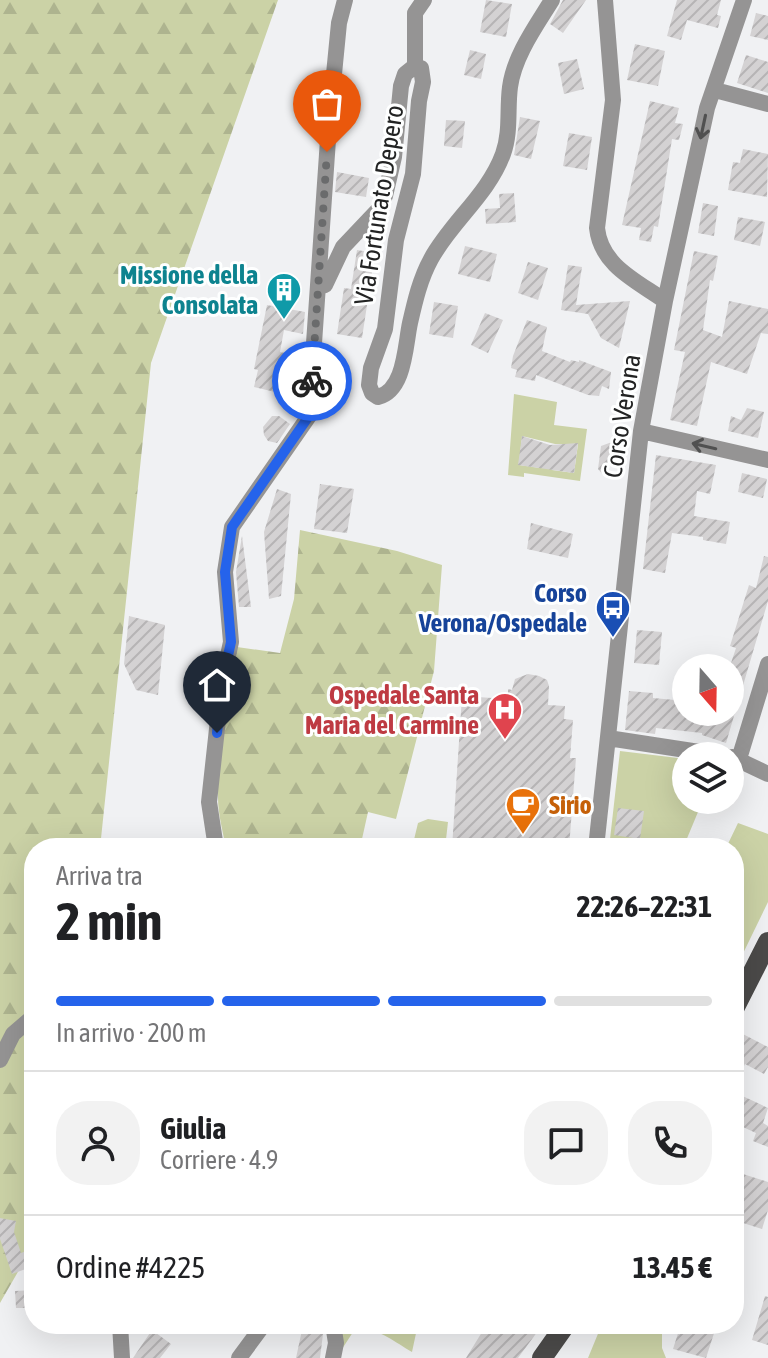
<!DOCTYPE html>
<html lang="it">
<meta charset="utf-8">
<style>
body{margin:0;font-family:"Asap Condensed",sans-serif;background:#f2f2f2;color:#202124;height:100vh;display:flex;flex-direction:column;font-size:30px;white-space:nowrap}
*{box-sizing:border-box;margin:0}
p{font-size:26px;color:#757577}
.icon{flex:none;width:44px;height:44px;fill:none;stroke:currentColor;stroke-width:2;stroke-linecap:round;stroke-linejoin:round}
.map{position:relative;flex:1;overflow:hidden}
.side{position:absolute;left:24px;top:838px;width:720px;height:496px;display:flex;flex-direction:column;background:#fff;border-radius:32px;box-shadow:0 8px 32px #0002}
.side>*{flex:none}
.needle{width:52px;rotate:160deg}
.tools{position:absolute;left:672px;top:654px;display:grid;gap:16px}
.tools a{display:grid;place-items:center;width:72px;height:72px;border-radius:50%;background:#fff;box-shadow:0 8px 32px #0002;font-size:40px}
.pin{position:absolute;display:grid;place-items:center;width:68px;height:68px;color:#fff;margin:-82px -34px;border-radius:50% 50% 50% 0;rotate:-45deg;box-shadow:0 0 8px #0007}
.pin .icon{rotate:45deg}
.courier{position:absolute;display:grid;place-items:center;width:80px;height:80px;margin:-40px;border:6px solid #2563eb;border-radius:50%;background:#fff;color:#222;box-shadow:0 2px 10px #0007}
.summary em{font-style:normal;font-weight:700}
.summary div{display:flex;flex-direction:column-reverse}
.summary{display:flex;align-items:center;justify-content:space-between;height:136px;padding:0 32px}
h1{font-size:52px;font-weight:700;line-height:60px}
.bar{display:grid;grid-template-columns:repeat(4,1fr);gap:12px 8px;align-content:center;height:96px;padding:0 32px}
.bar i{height:10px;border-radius:6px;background:#e0e0e0}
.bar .active{background:#2563eb}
.bar p{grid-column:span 4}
.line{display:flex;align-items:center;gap:20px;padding:0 32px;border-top:2px solid #e0e0e0}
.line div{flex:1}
.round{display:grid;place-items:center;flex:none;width:84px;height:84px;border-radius:32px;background:#f2f2f2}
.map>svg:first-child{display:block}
</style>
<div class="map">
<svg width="768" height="1358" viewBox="0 0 768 1358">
<defs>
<pattern id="forest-firs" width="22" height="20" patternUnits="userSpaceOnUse" patternTransform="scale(2)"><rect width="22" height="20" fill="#cbd2a6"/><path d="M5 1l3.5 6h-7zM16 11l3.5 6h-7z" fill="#aeb48f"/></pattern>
<pattern id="building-hatch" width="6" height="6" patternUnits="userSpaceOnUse" patternTransform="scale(2)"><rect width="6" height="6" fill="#d4d2d3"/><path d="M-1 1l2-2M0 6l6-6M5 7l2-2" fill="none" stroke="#b6b4b5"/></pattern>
</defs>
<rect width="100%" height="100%" fill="#f0f1f3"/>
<path fill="#cbd2a6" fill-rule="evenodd" d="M514 394 557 402 554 425 587 429 580 481 524 473V477L508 475ZM522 436 555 444H578L574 473 552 470 541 461 540 468 519 465Z
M620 751 686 759V800H703L683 848H609Z
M428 819 448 822 445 848H412L418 823Z
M738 823 768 834V902L734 972V848H726Z
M339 1324H368L383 1327 385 1324H418L412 1352C395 1342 376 1326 355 1329L342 1349Z
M602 1324H662V1348L666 1358H588Z"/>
<path fill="url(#forest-firs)" d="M0 0H278L151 363 100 848H34V1244L0 1303Z
M300 530 397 551 442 565 434 671 396 819 368 812 360 848H226C223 832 218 814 218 798 217 753 228 692 237 647L280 653 294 599Z"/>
<path fill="url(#building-hatch)" d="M486 0 512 4 506 37 480 32Z
M563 0H586L563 33 550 24Z
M677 0H721L717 15 721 16 718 28 687 20 681 40 667 36Z
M756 13 768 16V40L750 36Z
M635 44 665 51 658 86 627 80Z
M470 50 486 54 481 79 464 75Z
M746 55 768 62V93L737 83Z
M577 59 584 89 564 94 558 63Z
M650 101 679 108 675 123 683 124 679 140 672 139 658 227 654 226 651 242 639 240 641 228 622 225Z
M520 117 540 121 531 159 514 155Z
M446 120 465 121 462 148 444 146Z
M569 133 592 137 587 170 563 166Z
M743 149 768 154 767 197 728 190 733 162 740 163Z
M337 172 369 178 366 197 335 192Z
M514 193 516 222 486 224 485 209 500 208 499 194Z
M703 203 718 206 714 236 698 233Z
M738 217 765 222 760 246 734 240Z
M465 246 497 254 490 282 458 274Z
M357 250 375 253 362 338 337 334 344 288 351 289Z
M694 251 718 256 713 281 710 280 703 330 722 337 729 301 768 309V334L761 333 747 374 711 362 697 426 670 420 685 352 674 350Z
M528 262 548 268 538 300 518 293Z
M568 265 582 267 576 305 630 301 619 348 601 338 588 314 561 310Z
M434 302 458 306 453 338 429 334Z
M267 305 305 312 303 334 284 330 280 352 301 356 297 378 279 374 275 392 254 387 258 370 254 369Z
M485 313 503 320 488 353 471 345Z
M527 320 547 327 542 351 570 362 571 360 579 362V360L611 372 609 389 602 386 599 396 588 395 536 375 535 381 515 377 517 370 511 368 513 356Z
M747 408 764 412 758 438 728 431 731 416 741 420Z
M272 416H279L290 424 277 443 268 441 264 435 263 427Z
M522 436 550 445 578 443 574 473 518 465Z
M612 442 608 475H603L598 469 601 446Z
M656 455 716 465 710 494 697 491 694 516 730 522 726 544 703 540V537L672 533 665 573 643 569Z
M742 473 767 479 763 498 738 492Z
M320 484 354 489 347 533 314 529Z
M277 489 291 494 281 596 269 599 264 532Z
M531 523 573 534 568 558 527 549Z
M242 536 251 607H239L236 572Z
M764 556 768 557V601L726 743 702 735V733L656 728 655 734 625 730 629 691 653 693V698L686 701V712H730V666L736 648 730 646 749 585 756 588Z
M129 616 165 625 158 695 136 690 124 664Z
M637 630 662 632 659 665 634 663Z
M528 674 539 676 547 680 549 686 548 705 565 706 564 719 573 720 570 758H576L569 848H452L462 696 508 699V689L512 690 515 679Z
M618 808 644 811 640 839 614 835Z
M739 1032 768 1047V1067L764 1074 745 1064 734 1086V1041Z
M734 1092 768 1108 763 1123 768 1126V1147L753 1141 756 1133 734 1123Z
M743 1174 768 1182V1210L762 1229 743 1223 737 1246H734V1204Z
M0 1218 16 1221 14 1232 21 1253 34 1248V1266L12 1274 0 1239Z
M34 1290V1308H16L15 1291Z
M765 1296 768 1297V1345L752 1340Z
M487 1324H543L518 1358H466Z
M681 1324H717L706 1358 673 1349Z
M152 1330 171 1344 160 1358H133Z
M302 1330 323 1334 320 1358H296Z"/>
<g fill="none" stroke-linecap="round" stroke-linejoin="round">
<path stroke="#959494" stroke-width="16" d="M605 0 613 100 597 228C601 266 637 281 665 301
M415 66V13L424 0
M715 90 768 104
M318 287 325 285 343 247 379 209 385 196 394 157 401 86 405 74 415 66 421 68 423 82 419 101 413 174 396 240 385 329 371 368 369 385 372 393 378 397C405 390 405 346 410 323 415 301 420 279 431 259 451 222 488 195 503 154 511 132 507 109 510 87 514 56 536 26 552 0
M641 431 768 460
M608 738 725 756
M732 757 768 774
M739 759 768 664
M216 848 209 802 222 683 231 642 225 572 232 527 309 416 329 125 339 23 345 0
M596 848 641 431 665 301 707 108 744 0
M0 1060 13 1034 34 1016
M120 1324 122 1358
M333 1324 336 1343 333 1358
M239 1358 264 1324"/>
<path stroke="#4b4a49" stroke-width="20" d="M734 1009 768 942
M542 1358 566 1324"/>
</g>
<defs><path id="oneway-shaft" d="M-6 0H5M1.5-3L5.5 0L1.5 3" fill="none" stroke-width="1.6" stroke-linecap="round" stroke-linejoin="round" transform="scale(2)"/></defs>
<g stroke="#505050">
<use href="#oneway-shaft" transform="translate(703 127) rotate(102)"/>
<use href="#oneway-shaft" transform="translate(704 446) rotate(-167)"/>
</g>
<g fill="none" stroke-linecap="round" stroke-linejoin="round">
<path stroke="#6a6b6c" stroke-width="8" stroke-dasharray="0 14.4" d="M312 381 327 152"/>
<path stroke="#2563eb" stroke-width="10" d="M217 733 222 683 231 642 225 572 232 527 309 416 312 381"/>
</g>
<defs>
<symbol id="building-pin" viewBox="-11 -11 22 30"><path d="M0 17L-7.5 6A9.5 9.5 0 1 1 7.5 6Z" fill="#0f9aa8" stroke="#feffff"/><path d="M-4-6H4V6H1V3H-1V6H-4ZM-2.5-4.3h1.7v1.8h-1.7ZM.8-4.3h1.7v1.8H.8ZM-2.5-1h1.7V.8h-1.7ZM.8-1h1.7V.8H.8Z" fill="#fff"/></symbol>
<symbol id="bus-pin" viewBox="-11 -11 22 30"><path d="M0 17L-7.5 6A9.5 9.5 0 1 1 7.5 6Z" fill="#1a4fb4" stroke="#feffff"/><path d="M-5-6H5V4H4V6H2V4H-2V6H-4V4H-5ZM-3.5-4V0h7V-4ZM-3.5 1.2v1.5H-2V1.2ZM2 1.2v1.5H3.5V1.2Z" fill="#fff"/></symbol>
<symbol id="hospital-pin" viewBox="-11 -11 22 30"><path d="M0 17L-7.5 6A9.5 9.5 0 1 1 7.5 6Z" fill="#e0444e" stroke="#feffff"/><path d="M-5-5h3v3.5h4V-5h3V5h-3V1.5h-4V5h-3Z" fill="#fff"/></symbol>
<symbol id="cafe-pin" viewBox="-11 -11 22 30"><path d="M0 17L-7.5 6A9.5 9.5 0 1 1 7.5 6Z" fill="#e8710a" stroke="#feffff"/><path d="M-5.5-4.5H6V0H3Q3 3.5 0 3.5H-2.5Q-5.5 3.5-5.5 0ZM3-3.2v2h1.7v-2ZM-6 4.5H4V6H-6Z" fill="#fff"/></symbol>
</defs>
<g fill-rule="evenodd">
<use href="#building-pin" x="264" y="270" width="40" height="54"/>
<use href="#bus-pin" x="593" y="588" width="40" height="54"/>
<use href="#hospital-pin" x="485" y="690" width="40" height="54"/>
<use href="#cafe-pin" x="503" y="785" width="40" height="54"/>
</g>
<g text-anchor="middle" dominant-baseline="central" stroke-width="6" stroke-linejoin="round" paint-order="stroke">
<g font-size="26" fill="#222323" stroke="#feffff">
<text transform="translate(379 205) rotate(-81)">Via Fortunato Depero</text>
<text transform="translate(622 416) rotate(-81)">Corso Verona</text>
</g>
<g font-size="26" font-weight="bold" fill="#0d838f" stroke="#feffff" text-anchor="end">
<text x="258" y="275">Missione della<tspan x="258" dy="30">Consolata</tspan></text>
</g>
<g font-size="26" font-weight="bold" fill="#164399" stroke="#feffff" text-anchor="end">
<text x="587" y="593">Corso<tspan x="587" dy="30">Verona/Ospedale</tspan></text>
</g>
<g font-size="26" font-weight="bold" fill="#be3a42" stroke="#feffff" text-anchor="end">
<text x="479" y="695">Ospedale Santa<tspan x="479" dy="30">Maria del Carmine</tspan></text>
</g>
<g font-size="26" font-weight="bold" fill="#c56008" stroke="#feffff" text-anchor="start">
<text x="549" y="805">Sirio</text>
</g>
</g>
</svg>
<div class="tools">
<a><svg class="needle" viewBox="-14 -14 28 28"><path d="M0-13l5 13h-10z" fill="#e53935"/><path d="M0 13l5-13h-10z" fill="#757577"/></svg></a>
<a><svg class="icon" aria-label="layers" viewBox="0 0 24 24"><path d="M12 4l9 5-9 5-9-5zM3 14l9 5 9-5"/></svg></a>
</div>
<div class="pin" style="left:327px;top:152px;background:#ea580c"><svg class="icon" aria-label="bag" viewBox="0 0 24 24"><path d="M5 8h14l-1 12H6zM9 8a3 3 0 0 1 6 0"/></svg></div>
<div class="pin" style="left:217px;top:733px;background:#1f2937"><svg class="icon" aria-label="home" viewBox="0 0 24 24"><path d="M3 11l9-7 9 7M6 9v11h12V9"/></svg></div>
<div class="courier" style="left:312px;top:381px"><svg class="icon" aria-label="bike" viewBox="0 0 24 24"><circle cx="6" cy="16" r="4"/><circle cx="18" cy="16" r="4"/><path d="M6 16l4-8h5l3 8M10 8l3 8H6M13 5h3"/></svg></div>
<section class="side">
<div class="summary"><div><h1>2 min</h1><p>Arriva tra</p></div><em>22:26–22:31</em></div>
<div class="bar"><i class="active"></i><i class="active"></i><i class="active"></i><i></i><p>In arrivo · 200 m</p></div>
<div class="line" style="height:144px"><a class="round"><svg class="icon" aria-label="person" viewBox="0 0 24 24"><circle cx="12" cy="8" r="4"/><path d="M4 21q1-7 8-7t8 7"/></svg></a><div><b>Giulia</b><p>Corriere · 4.9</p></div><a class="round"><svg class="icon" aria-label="chat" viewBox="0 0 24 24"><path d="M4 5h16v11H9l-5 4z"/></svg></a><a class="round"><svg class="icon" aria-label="phone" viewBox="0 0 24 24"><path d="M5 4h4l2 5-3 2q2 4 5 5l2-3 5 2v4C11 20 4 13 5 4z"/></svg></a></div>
<div class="line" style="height:104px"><div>Ordine #4225</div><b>13.45 €</b></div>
</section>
</div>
